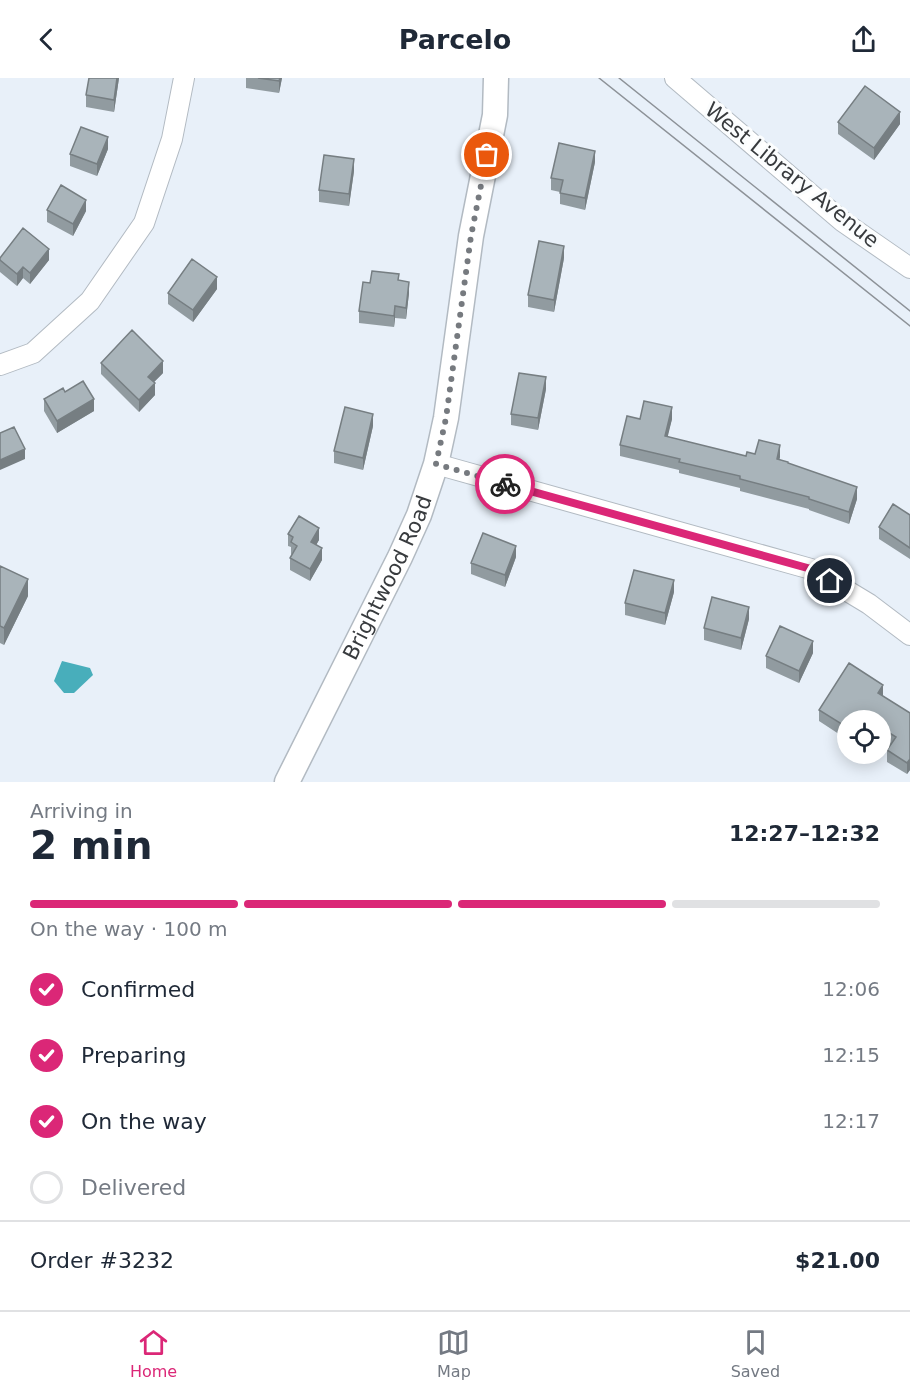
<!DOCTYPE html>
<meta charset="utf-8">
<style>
body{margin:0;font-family:"DejaVu Sans",sans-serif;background:#f6f6f7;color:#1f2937;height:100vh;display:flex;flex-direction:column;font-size:22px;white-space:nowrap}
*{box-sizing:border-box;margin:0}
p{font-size:20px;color:#747a83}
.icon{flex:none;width:33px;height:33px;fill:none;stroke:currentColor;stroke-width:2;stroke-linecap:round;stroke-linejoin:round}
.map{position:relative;height:704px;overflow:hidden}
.drawer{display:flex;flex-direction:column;background:#fff;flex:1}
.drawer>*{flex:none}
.controls{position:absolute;left:837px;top:632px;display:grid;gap:12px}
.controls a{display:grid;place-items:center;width:54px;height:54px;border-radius:50%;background:#fff;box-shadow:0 3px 15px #0003;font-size:30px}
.pin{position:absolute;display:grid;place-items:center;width:51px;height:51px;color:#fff;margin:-26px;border:3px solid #fff;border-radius:50%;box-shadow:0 2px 6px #0007}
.courier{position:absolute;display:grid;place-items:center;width:60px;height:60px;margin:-30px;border:4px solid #db2777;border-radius:50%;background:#fff;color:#222;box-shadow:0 2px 8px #0007}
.overview em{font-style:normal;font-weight:700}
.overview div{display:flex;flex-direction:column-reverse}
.overview{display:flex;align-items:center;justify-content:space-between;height:102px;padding:0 30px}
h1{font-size:39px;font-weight:700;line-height:45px}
.bar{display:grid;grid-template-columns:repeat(4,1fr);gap:9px 6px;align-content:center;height:72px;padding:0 30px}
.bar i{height:8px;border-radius:4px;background:#e0e1e3}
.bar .on{background:#db2777}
.bar p{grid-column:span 4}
.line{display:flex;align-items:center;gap:15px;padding:0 30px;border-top:2px solid #e0e1e3}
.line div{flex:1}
ol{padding:0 30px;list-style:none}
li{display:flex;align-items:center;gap:18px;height:66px}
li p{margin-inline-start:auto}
li .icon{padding:6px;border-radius:50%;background:#db2777;color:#fff;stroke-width:4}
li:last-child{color:#747a83}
li i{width:33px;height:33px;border:3px solid #e0e1e3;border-radius:50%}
header{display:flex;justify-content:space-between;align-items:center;height:78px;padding:0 30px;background:#fff;font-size:27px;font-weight:700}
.menu{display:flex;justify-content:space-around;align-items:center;height:84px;border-top:2px solid #e0e1e3;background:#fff;font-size:16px;color:#747a83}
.menu a{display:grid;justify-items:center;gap:3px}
.menu .on{color:#db2777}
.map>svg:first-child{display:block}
</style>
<header><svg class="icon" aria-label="back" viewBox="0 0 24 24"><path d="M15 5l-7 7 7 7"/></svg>Parcelo<svg class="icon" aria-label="share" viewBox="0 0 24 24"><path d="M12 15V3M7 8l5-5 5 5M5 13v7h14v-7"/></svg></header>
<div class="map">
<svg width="910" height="704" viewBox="0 0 910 704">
<rect width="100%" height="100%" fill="#e8f0f9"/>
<path fill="#48aebb" d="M62 583 90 590 93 597 74 615H64L54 603Z"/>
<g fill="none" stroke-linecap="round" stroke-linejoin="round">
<defs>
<path id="minor" d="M675 0 842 143 910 190
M0 287 33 275 90 223 144 145 172 61 184 0
M436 386 811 491 869 526 910 557"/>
<g id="tertiary">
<path id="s1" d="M287 704 400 479 419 437 436 386 446 340 471 158 495 37 496 0"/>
</g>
</defs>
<use href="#minor" stroke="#b2bac2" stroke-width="22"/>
<use href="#tertiary" stroke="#b2bac2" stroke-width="27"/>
<use href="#minor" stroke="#fff" stroke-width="20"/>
<use href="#tertiary" stroke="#fff" stroke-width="24"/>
<path stroke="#8d9298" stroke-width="1.5" d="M599 0 910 248
M619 0 910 233"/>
</g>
<path fill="#919ba0" d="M89 0H119L114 34 86 29V17Z
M246 0H282L279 15 246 10Z
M838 44 900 46 874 82 838 56Z
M108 71 97 98 70 88V76Z
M595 84 585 132 560 126V114L551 112V100Z
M354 93 349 128 319 124V112Z
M47 132 86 133 73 158 47 144Z
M0 180 49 182 30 206 23 200 17 208 0 194Z
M564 180 554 234 528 229V217Z
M399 202 409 215 406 241 395 240 394 249 359 245V233L370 205Z
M217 211 193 244 168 226V215Z
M101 285 163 295 154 304 155 317 139 334 101 296Z
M546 311 538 352 511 347V336Z
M65 314 94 333 57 355 44 333V321Z
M640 341H672L667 359 746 378 755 376 780 379 779 381 857 421 849 446 809 432V431L740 413V410L679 395V392L620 378V367Z
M373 348 363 392 334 385V373Z
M910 437V481L879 461V449Z
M288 456 319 462 316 467 322 482 310 503 290 492V480L292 477 291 476V469L288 468Z
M516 479 505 509 471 496V485Z
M0 488 28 518 4 567 0 565Z
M674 514 665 547 625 537V525Z
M749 541 741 572 704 562V550Z
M813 575 799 605 766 590V578Z
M883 618 910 635V692L907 696 887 684V672L890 667 880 661V642H848V662L819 643V632Z"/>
<path fill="#767e82" d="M117 0H119L114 34V22Z
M280 0H282L279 15V3Z
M900 34V46L874 82V70Z
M108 59V71L97 98V86Z
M595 73V84L585 132V120Z
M354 81V93L349 128V116Z
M86 122V133L73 158V146Z
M564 168V180L554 234V222Z
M49 171V182L30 206V195Z
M23 189V200L17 208V196Z
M217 199V211L193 244V232Z
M409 204V215L406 241V230Z
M395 228V240L394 249V238Z
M163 283V295L148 310V299Z
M546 299V311L538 352V340Z
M155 305V317L139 334V322Z
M94 321V333L57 355V343Z
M672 329V341L665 370V358Z
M373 336V348L363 392V380Z
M780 367V379L777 392V381Z
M25 371V381L0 392V382Z
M857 409V421L849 446V434Z
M319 450V462L311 476V464Z
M516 468V479L505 509V497Z
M322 470V482L310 503V491Z
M28 501V518L4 567V550Z
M674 502V514L665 547V535Z
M749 529V541L741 572V560Z
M813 563V575L799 605V593Z
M883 607V619L878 615Z
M910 681V692L907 696V685Z"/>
<path fill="#a9b4ba" stroke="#767e82" stroke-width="1.5" d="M89 0H117L114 22 86 17Z
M258 0H280L279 3Z
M865 8 900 34 874 70 838 44Z
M81 49 108 59 97 86 70 76Z
M559 65 595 73 585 120 560 115 563 102 551 100Z
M324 77 354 81 349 116 319 112Z
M61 107 86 122 73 146 47 132Z
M23 150 49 171 30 195 23 189 17 196 0 182V180Z
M539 163 564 168 554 222 528 217Z
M192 181 217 199 193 232 168 215Z
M372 193 399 196 398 202 409 204 406 230 395 228 394 238 359 233 363 204 370 205Z
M132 252 163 283 148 299 155 305 139 322 101 285Z
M519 295 546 299 538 340 511 336Z
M83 303 94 321 57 343 44 321 63 310 65 314Z
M644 323 672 329 665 358 746 378 747 374 755 376 759 362 780 367 777 381 788 384V385L857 409 849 434 809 421V419L740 401V398L679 384 680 381 620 367 627 338 640 341Z
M345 329 373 336 363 380 334 373Z
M14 349 25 371 0 382V355Z
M893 426 910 437V470L879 449Z
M299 438 319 450 311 464 322 470 310 491 290 480 297 468 291 464 293 459 288 456Z
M483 455 516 468 505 497 471 485Z
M0 488 28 501 4 550 0 548Z
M634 492 674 502 665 535 625 525Z
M712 519 749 529 741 560 704 550Z
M780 548 813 563 799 593 766 578Z
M849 585 883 607 878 615 910 635V681L907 685 887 672 896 659 880 649V642H869L863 638 861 642H848V650L819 632Z"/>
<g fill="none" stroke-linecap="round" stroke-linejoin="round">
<path stroke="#767a7f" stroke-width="6" stroke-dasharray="0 10.8" d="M487 77 471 158 446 340 436 386 505 406"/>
<path stroke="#db2777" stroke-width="8" d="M505 406 811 491 830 503"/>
</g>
<g text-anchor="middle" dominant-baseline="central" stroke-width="6" stroke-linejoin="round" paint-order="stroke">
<g font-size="21" fill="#383b3e" stroke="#fbfdfe">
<text transform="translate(792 97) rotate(39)">West Library Avenue</text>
<text stroke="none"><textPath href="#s1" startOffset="228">Brightwood Road</textPath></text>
</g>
</g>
</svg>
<div class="controls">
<a><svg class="icon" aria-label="locate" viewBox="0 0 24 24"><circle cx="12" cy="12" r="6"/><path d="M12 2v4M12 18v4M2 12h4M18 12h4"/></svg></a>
</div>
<div class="pin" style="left:487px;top:77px;background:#ea580c"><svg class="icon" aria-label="bag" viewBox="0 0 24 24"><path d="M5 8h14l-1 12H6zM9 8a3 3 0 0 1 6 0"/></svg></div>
<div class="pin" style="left:830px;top:503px;background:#1f2937"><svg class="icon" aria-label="home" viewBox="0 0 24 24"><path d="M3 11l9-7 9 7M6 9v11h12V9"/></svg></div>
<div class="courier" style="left:505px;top:406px"><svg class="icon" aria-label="bike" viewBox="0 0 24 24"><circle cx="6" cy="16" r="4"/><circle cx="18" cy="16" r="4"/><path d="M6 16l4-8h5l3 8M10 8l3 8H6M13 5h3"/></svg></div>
</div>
<section class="drawer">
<div class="overview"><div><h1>2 min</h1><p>Arriving in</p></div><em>12:27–12:32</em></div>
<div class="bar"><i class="on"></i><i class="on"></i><i class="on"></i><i></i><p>On the way · 100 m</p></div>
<ol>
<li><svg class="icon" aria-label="check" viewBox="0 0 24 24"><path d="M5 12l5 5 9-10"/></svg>Confirmed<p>12:06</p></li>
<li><svg class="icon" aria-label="check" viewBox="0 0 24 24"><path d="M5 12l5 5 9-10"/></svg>Preparing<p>12:15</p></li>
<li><svg class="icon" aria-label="check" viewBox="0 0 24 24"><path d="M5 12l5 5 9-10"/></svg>On the way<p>12:17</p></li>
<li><i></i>Delivered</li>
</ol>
<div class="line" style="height:78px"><div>Order #3232</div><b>$21.00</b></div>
</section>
<nav class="menu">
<a class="on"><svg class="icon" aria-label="home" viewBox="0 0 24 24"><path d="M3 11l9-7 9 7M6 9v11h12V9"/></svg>Home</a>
<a><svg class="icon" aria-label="map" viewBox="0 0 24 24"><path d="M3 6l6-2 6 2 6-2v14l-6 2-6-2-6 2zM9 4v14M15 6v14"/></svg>Map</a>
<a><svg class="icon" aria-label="saved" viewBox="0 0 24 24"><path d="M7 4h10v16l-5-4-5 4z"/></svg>Saved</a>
</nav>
